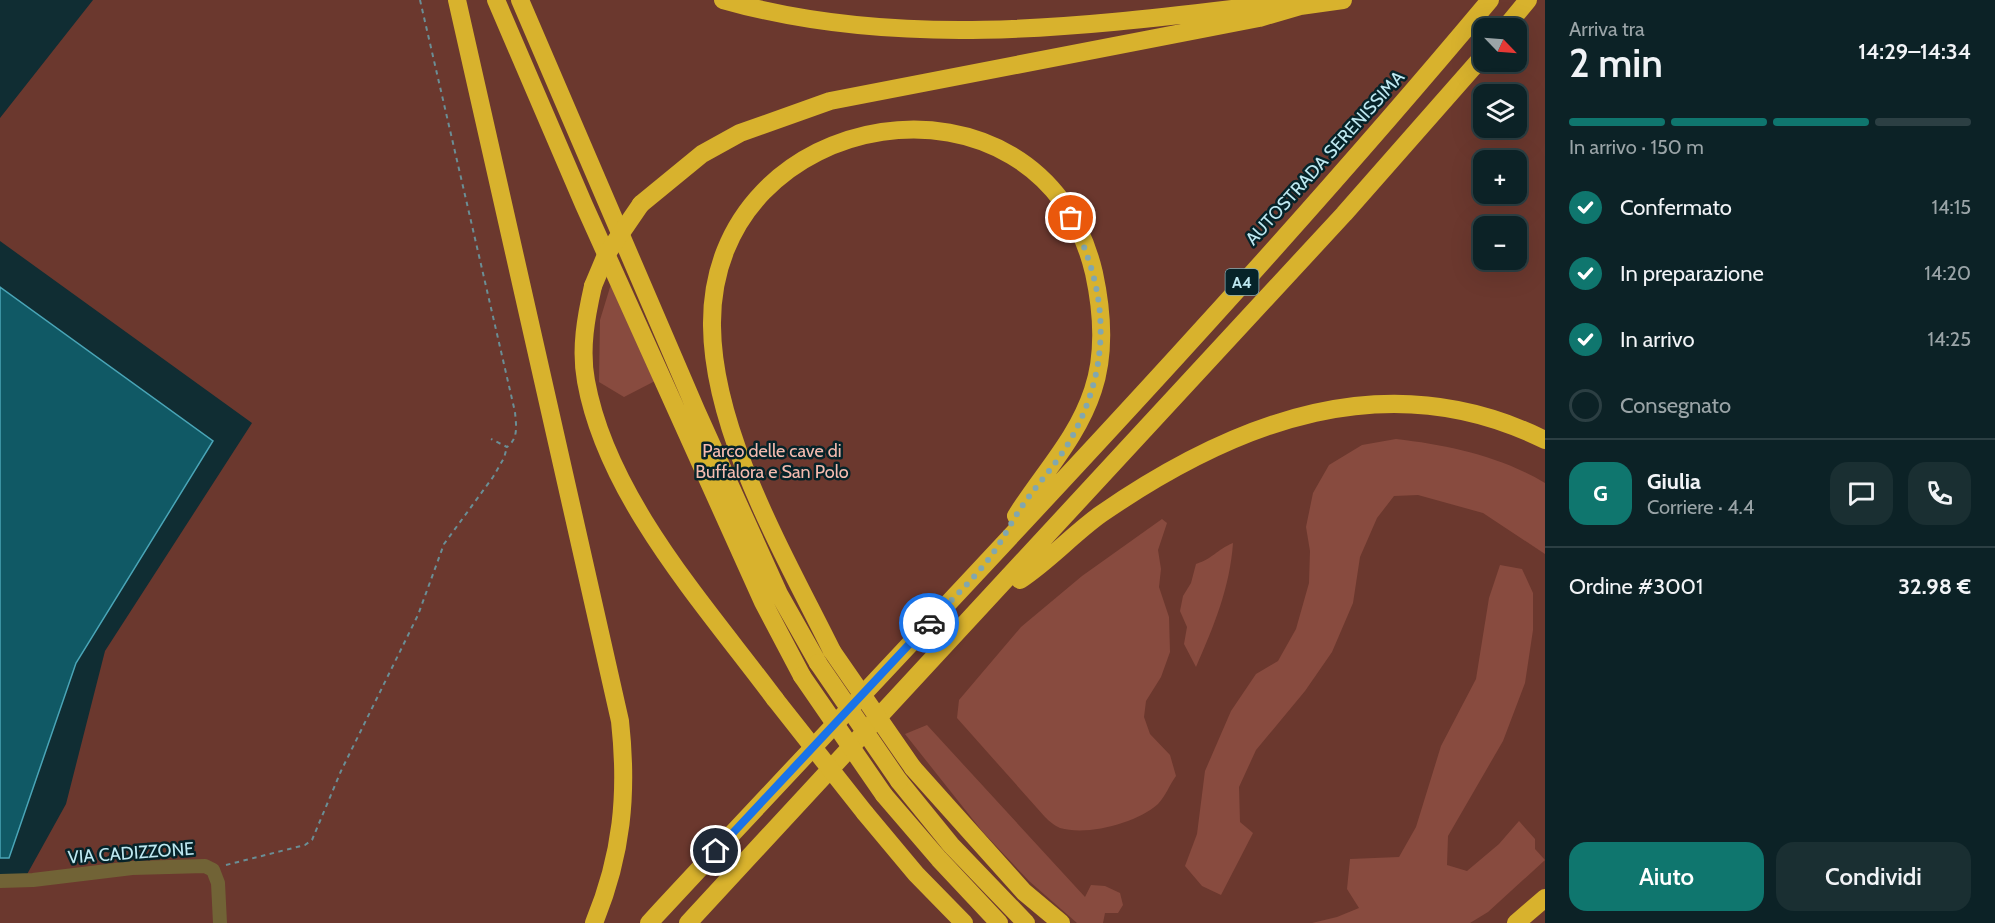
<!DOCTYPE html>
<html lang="it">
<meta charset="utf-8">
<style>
body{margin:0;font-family:Cabin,sans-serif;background:#1a2f32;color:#f1f3f6;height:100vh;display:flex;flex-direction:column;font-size:22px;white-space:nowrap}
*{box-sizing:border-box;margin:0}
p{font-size:20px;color:#9aa4a7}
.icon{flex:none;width:33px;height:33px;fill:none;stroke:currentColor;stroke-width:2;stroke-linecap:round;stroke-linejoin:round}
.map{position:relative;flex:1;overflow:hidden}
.sheet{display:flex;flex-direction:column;background:#0c2226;width:450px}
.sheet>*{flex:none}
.needle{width:39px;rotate:115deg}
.fabs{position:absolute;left:1473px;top:18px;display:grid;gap:12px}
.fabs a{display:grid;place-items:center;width:54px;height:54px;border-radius:12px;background:#0c2226;box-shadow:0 6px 24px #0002,0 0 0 2px #2c3f43;font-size:30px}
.pin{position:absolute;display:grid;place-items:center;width:51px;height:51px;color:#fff;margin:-26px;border:3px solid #fff;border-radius:50%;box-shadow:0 2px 6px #0007}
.courier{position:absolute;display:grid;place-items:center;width:60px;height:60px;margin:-30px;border:4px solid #1a73e8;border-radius:50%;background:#fff;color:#222;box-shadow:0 2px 8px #0007}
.summary em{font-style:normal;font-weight:600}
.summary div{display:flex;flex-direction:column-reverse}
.summary{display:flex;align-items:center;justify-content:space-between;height:102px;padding:0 24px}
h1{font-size:39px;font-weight:600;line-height:45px}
.bar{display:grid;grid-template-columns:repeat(4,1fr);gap:9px 6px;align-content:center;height:72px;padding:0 24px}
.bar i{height:8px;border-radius:4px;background:#2c3f43}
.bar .on{background:#0f766e}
.bar p{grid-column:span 4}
.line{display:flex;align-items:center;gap:15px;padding:0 24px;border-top:2px solid #2c3f43}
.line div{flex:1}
.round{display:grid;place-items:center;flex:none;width:63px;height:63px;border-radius:18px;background:#1a2f32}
ol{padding:0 24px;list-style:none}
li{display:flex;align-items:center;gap:18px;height:66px}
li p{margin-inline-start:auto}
li .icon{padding:6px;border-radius:50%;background:#0f766e;color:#fff;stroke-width:4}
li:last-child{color:#9aa4a7}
li i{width:33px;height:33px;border:3px solid #2c3f43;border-radius:50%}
.primary-button{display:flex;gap:12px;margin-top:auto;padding:12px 24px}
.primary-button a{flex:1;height:69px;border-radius:18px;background:#0f766e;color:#fff;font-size:24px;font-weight:600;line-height:69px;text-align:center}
.primary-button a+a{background:#1a2f32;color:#f1f3f6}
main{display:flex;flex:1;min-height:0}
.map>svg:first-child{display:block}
</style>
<main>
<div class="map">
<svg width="1545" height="923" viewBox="0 0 1545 923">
<rect width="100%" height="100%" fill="#102d33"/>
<path fill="#6b382e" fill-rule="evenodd" d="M93 0H1545V923H0V879L25 878 66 804 105 651 252 423 0 241V118ZM1484 28H1516V62H1484ZM1484 94H1516V128H1484ZM1484 160H1516V194H1484ZM1484 226H1516V260H1484Z"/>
<path fill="#884b3f" d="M611 284 655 381 624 397 599 382 600 320Z
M1396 439C1448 445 1500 456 1545 483V554L1483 513 1418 495 1394 496 1377 518 1360 557 1353 603 1332 652 1305 691 1256 750 1239 787 1240 822 1253 833 1221 895 1202 886 1185 866 1197 834 1205 771 1231 711 1256 674 1278 661 1296 629 1309 583 1310 551 1306 527 1313 493 1329 465 1362 445Z
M1162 519 1167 523 1158 550 1161 569 1159 587 1169 617 1170 652 1161 677 1146 701 1144 717 1150 734 1170 755 1176 776C1170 784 1165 797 1158 804 1137 823 1088 836 1060 828 1055 826 1049 821 1045 817L957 718 959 700 1021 627 1082 576Z
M1233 543C1230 587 1214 626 1196 667L1184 644 1187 627 1180 611 1183 596 1191 583 1196 564C1214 558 1216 550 1233 543Z
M1500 565 1522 569 1533 593V630L1525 683 1503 741 1448 836 1447 865 1467 871 1499 844 1519 821 1535 839V849L1545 860 1488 912 1470 923H1312L1337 917 1359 908 1347 889 1350 859 1399 857 1416 827 1441 746 1476 679 1489 598Z
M927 725 1085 897 1091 885 1105 886 1120 893 1123 905 1118 913H1105L1103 923H1077L1029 881 982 831 905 734Z"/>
<path fill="#105965" stroke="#4aa5b7" stroke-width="1.5" d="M0 287 213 441 76 663 9 858H0Z"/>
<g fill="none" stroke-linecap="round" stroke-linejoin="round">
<path stroke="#6a8e95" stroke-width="2" stroke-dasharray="4.5 4.5" stroke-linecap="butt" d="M420 0 515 412C516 425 519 438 507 447L491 439
M226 865 305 845 312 840 341 771 418 615 444 544 493 477 504 458 507 447"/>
<path stroke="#716336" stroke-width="14" d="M0 881 33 880 132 868 205 866 213 870 218 883 220 923"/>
<path stroke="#d8b22d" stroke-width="18" d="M457 0 620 721C628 794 622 855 594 923
M496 0 584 205 763 602 802 676
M520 0 696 410 779 594 818 663
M723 0C898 50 1080 27 1257 6H1281
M1505 28 1528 0
M641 204 702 154 740 133 830 101 1259 18 1300 6 1343 0
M593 286C586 317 580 349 586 381 607 498 705 605 775 699
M1020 580C1049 561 1073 534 1101 514 1236 421 1388 362 1545 440
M832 651C785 556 713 433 712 326 709 103 1041 49 1094 273 1102 310 1105 354 1093 390 1077 439 1042 474 1016 516
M913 768 1024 892 1061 923
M899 781 951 845 1026 923
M884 795 939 859 999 923
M865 813 916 874 964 923
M649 923C932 618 1223 319 1490 0
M688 923 1344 214 1484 55
M1516 923 1545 898"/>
<path stroke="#d8b22d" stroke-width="18" d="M593 286 606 255 641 204
M832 651 913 768
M818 663 899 781
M802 676 884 795
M775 699 865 813"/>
</g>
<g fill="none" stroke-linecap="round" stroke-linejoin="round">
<path stroke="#81a7ae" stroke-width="6" stroke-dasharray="0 10.8" d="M929 623C949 602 971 582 988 560 1002 542 1012 520 1025 502 1040 481 1058 462 1071 439 1112 364 1109 293 1071 218"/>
<path stroke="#1a73e8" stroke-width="8" d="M716 851 929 623"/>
</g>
<g text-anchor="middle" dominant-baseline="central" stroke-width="5" stroke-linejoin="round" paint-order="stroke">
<rect fill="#062329" stroke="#87adb5" stroke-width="1.5" x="1225.5" y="269" width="33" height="26" rx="4.5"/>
<g font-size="16" font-weight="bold" fill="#bee8f1">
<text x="1242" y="282">A4</text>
</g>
<g font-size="18" fill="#bee8f1" stroke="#062329">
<text transform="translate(1325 158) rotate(-48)">AUTOSTRADA SERENISSIMA</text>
<text transform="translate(131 853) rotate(-4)">VIA CADIZZONE</text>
</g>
<g font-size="18" fill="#f5bbaf" stroke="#062329">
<text x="772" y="451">Parco delle cave di<tspan x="772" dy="21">Buffalora e San Polo</tspan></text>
</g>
</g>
</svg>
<div class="fabs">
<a><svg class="needle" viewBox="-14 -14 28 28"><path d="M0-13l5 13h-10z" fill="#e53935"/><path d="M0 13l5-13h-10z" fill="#9aa4a7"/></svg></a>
<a><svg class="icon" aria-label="layers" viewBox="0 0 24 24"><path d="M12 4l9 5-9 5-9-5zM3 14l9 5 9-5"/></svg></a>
<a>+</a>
<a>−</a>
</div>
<div class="pin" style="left:1071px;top:218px;background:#ea580c"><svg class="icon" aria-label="bag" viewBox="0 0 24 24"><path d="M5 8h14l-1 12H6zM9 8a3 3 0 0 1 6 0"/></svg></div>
<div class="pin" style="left:716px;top:851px;background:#1f2937"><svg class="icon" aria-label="home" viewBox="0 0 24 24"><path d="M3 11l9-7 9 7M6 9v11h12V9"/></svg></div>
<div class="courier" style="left:929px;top:623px"><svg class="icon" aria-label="car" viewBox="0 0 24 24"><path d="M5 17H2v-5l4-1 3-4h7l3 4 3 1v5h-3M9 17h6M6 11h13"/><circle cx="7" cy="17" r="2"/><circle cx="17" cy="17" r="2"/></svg></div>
</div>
<section class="sheet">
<div class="summary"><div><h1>2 min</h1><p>Arriva tra</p></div><em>14:29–14:34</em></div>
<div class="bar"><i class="on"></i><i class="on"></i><i class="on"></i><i></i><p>In arrivo · 150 m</p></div>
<ol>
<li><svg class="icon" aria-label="check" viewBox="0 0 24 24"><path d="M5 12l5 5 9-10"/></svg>Confermato<p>14:15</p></li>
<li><svg class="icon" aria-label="check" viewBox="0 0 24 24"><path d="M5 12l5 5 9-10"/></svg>In preparazione<p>14:20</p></li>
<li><svg class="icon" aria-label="check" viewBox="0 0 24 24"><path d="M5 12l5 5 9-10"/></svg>In arrivo<p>14:25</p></li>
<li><i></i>Consegnato</li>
</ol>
<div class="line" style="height:108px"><b class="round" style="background:#0f766e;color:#fff">G</b><div><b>Giulia</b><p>Corriere · 4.4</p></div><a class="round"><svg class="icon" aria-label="chat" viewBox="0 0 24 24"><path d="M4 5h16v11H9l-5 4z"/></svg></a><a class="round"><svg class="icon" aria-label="phone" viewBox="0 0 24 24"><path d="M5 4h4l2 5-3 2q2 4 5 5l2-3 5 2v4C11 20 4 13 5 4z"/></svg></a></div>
<div class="line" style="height:78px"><div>Ordine #3001</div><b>32.98 €</b></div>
<div class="primary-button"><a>Aiuto</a><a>Condividi</a></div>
</section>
</main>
